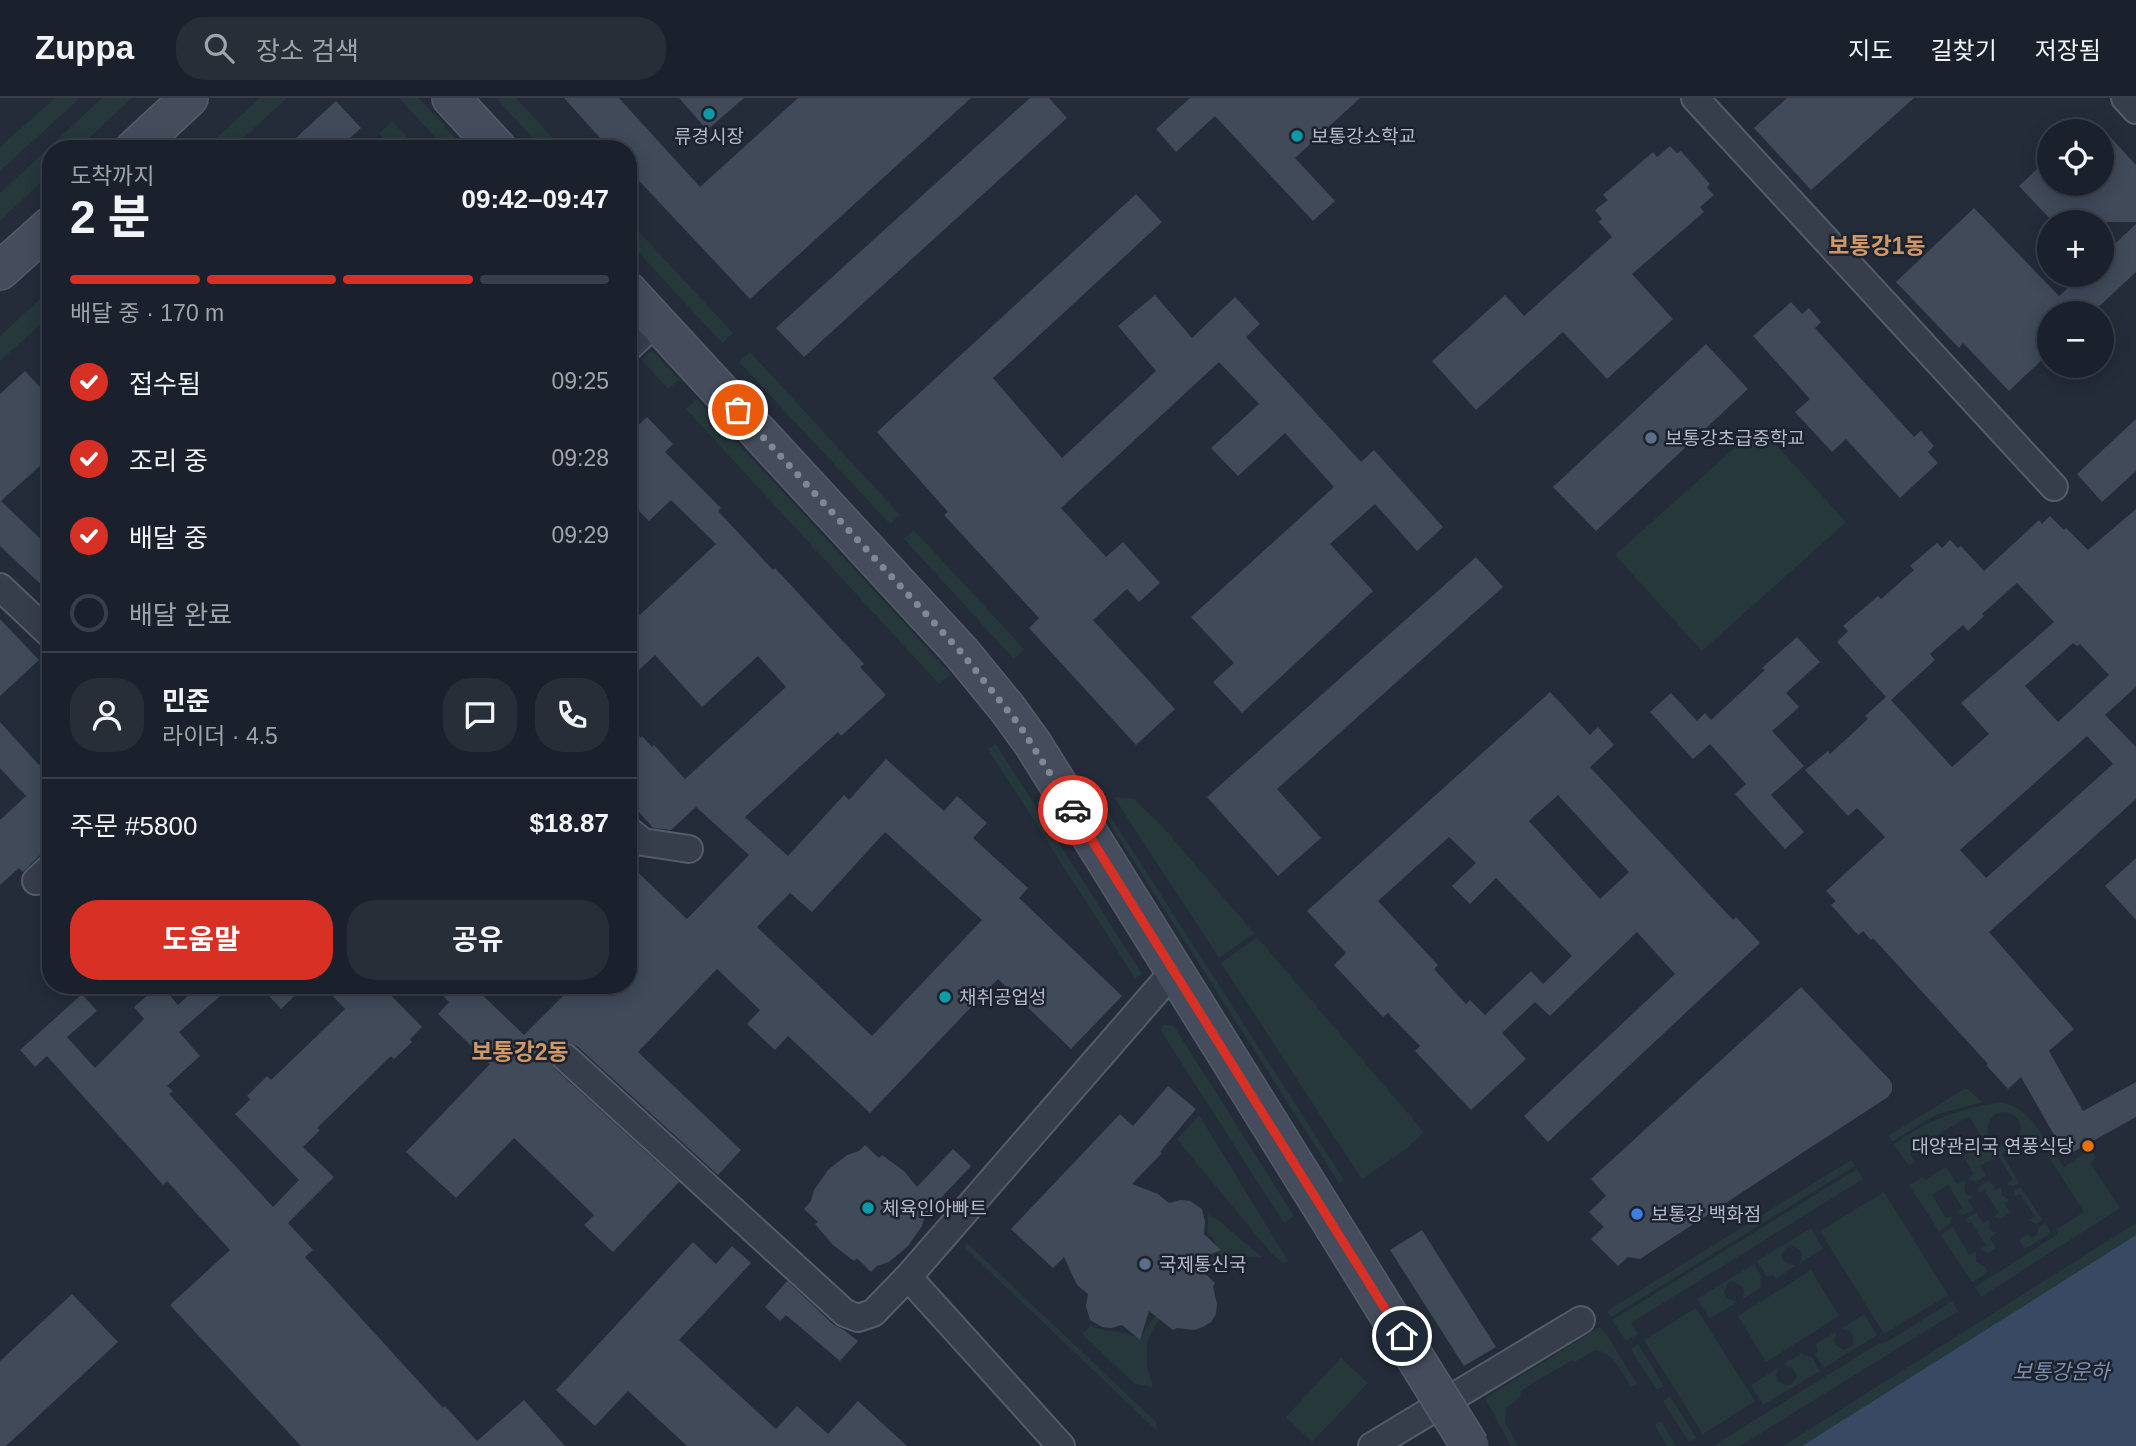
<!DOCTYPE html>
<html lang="ko">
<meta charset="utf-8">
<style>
body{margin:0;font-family:Arial,"Noto Sans KR",sans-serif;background:#282e38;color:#f1f3f6;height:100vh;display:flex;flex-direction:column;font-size:26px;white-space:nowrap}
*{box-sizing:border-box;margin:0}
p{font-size:23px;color:#a0a3a9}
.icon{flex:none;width:38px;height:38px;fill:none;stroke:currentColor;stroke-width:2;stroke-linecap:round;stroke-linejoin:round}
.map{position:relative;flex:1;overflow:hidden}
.sheet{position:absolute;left:42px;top:42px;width:595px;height:854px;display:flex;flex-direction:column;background:#1b212c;border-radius:28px;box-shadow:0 4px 18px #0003,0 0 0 2px #393e48}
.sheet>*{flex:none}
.fabs{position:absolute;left:2037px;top:21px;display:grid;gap:14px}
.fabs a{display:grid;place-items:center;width:77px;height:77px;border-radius:50%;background:#1b212c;box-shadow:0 4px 18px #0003,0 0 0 2px #393e48;font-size:35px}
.pin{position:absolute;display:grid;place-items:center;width:60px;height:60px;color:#fff;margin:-30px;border:4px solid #fff;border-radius:50%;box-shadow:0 2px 7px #0007}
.courier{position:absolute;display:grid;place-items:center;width:70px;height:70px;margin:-35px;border:5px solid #d93025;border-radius:50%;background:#fff;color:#222;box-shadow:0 2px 9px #0007}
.headline em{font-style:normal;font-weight:700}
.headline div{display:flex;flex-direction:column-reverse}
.headline{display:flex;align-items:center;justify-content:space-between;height:119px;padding:0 28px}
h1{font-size:46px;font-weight:700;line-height:52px}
.bar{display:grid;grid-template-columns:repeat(4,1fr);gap:10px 7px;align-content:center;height:84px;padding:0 28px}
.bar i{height:9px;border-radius:5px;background:#393e48}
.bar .on{background:#d93025}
.bar p{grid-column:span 4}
.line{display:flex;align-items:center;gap:18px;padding:0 28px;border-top:2px solid #393e48}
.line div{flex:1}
.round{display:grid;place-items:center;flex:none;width:74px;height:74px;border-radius:28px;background:#282e38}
ol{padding:0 28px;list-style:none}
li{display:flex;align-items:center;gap:21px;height:77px}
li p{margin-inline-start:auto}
li .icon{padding:7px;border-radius:50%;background:#d93025;color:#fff;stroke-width:4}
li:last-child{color:#a0a3a9}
li i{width:38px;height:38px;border:4px solid #393e48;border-radius:50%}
.cta{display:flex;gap:14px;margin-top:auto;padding:14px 28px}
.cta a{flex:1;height:80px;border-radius:28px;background:#d93025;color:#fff;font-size:28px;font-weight:700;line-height:80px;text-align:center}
.cta a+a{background:#282e38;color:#f1f3f6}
header{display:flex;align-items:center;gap:42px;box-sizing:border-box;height:98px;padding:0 35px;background:#1b212c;border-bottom:2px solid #393e48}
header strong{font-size:33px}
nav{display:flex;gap:38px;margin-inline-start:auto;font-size:24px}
.search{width:490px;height:63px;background:#282e38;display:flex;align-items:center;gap:18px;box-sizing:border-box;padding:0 24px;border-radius:28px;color:#a0a3a9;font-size:26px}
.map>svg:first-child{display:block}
</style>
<header>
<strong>Zuppa</strong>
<div class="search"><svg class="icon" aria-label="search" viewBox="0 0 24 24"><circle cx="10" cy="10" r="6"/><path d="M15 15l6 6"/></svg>장소 검색</div>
<nav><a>지도</a><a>길찾기</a><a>저장됨</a></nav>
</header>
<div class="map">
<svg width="2136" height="1348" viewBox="0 0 2136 1348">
<rect width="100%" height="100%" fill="#242c3a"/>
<path fill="#26383b" d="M55 0H80L0 73V49Z
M102 0H132L77 51H51V75L0 123V95Z
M260 0H287L232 51H204Z
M399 0H419L466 51H446Z
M496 0H516L563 51H543Z
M392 23 418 51H393L379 35Z
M628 122 733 235 722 245 628 143Z
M51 191V217L0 263V238Z
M652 252 679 282 668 291 641 262Z
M750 254 900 417 890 426 739 264Z
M697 301 951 576 939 586 686 311Z
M1759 328 1846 424 1702 553 1615 457Z
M914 432 1024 551 1014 561 904 441Z
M996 646 1142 876 1135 880 988 651Z
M1094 696 1098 699 1344 1082 1339 1085 1097 706Z
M1114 699 1134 701 1160 726 1254 835 1219 860Z
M1257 839 1424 1034 1406 1051 1362 1081 1221 865Z
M1163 926 1174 928 1294 1118 1284 1125 1161 933Z
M1966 990 1982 1004 1935 1017 1892 1044 1888 1038Z
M2001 1005C2026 1008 2037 1030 2050 1049L2045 1053 2033 1036 2018 1046 2015 1042C2037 1015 1984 999 1988 1036L1982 1040 1970 1019 1964 1021 1916 1050 1910 1056 1915 1064 1909 1068 1894 1046C1926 1023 1962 1009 2001 1005Z
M1199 1017 1288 1163 1283 1165 1271 1155 1177 1041Z
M1991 1041 1999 1046H2010L2012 1049 2002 1056 2019 1085 2013 1088 2006 1086 2013 1081 1998 1058 1980 1068 1986 1078 1976 1084 1970 1082 1968 1079 1974 1076 1963 1058Z
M2091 1051 2096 1060 2090 1065 2120 1110 1981 1199 1975 1189 2058 1136 2056 1132 2084 1114 2048 1058 2054 1054 2064 1069Z
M1851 1062 1855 1068 1611 1219 1607 1213Z
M1946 1069 1957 1086 1964 1082 1966 1085C1963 1091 1964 1094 1969 1098H1973L1968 1102 1973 1111 1964 1117 1957 1115 1963 1110 1948 1087 1932 1097 1946 1120 1952 1118 1951 1125 1939 1133 1909 1087 1922 1079 1925 1082Z
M1857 1071 1863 1081 1631 1225 1638 1236 1626 1243 1612 1222Z
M1989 1082 1996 1092 2001 1089V1097L2010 1102 2004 1105 2010 1114 2000 1121 1994 1119 1999 1115 1984 1092 1978 1095 1979 1089Z
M2021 1089 2042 1122 2036 1126 2029 1122 2035 1118 2020 1096 2014 1098 2015 1092Z
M1884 1094 1948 1197 1884 1236 1820 1133Z
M1976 1115 1983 1125 1990 1121 1989 1131 1993 1134H1998L1990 1140 1996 1150 1988 1155 1980 1151 1986 1147 1971 1124 1968 1125 1966 1121Z
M1207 1116 1218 1122 1262 1159C1230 1158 1224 1159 1199 1178L1195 1175 1209 1161 1217 1157C1220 1147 1213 1141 1207 1134L1208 1124Z
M2045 1125 2051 1135 2025 1151 2019 1142 2026 1137 2033 1139 2037 1137 2039 1129Z
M2136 1125V1137L1802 1348H1783Z
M1953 1129 1969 1157 1976 1153V1164L1984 1168 1988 1174 1972 1184 1941 1137Z
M1811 1130 1823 1151 1800 1165 1802 1157 1800 1152 1791 1147 1786 1149 1781 1158C1784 1167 1790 1165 1795 1168L1776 1181 1774 1178 1766 1177 1757 1163Z
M967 1145 1156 1324V1332L964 1149Z
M1754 1166 1762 1179 1760 1181 1761 1189 1743 1201 1744 1193 1742 1188 1733 1183 1728 1185 1724 1193C1726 1202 1731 1201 1737 1204L1710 1221 1697 1201Z
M1811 1172 1839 1218 1766 1264 1738 1218Z
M1952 1203 1958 1213 1740 1348H1713L1878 1246 1889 1243Z
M1696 1210 1755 1303 1703 1336 1644 1242Z
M1158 1214 1162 1217C1158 1224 1153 1230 1150 1237 1144 1250 1147 1275 1153 1288L1150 1289 1134 1285 1082 1236 1091 1227C1104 1234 1107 1232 1120 1234 1130 1235 1133 1241 1143 1237L1146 1230Z
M1864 1216 1877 1237 1824 1270 1815 1257 1818 1254 1816 1246 1836 1234 1834 1242 1836 1247 1844 1252 1853 1247V1237L1849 1233 1841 1231Z
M1600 1229 1608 1239 1637 1286 1631 1289C1621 1274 1615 1255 1595 1252L1575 1264 1572 1262 1520 1293 1521 1298 1506 1310 1505 1324 1518 1348H1511L1485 1300Z
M1638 1246 1664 1288 1657 1292 1631 1251Z
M1802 1255 1804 1258 1812 1259 1820 1273 1763 1307 1751 1287 1778 1270 1776 1278 1778 1283 1786 1288 1792 1286 1797 1278C1794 1268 1789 1270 1783 1266Z
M1341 1260 1368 1285 1312 1344 1286 1319Z
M1670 1298 1696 1340 1689 1344 1663 1303Z
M1661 1323 1676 1348H1667L1655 1327Z"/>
<path fill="#394963" d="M2136 1137V1348H1802Z"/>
<path fill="#404a59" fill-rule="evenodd" d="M564 0H619L700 89 798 0H971L750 201 628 71V51H610Z
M679 0H744L707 32Z
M1030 0H1049L1067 20 804 259 776 230Z
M1190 0H1360L1295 60 1335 103 1313 123 1215 18 1176 54 1156 31Z
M1787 0H1914L1811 92 1754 30Z
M336 3 361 30 338 51H284Z
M2102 30 2136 67V124H2053L2019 88 2049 60V86H2102Z
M1670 48 1677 55 1681 53 1710 86 1707 90 1714 97 1700 109 1704 114 1632 176 1673 221 1607 281 1563 234 1476 312 1432 263 1505 197 1524 218 1612 139 1599 124 1602 121 1595 112 1608 102 1603 97 1653 54 1657 59Z
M1136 96 1162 124 993 280 1062 360 1156 273 1118 228 1155 197 1192 240 1235 199 1260 226 1246 239 1361 364 1374 352 1443 429 1417 453 1375 406 1330 446 1373 493 1242 615 1213 584 1234 565 1191 519 1334 389 1285 335 1238 378 1211 350 1259 306 1219 264 1061 410 1106 459 1123 444 1160 485 1139 504 1127 491 1093 522 1175 611 1136 647 1029 530 1039 520 944 417 948 414 877 334Z
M1974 110 2059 198 2082 177H2102V158L2136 126V174L2092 215H2049V255L2009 293 1963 245 1959 250 1896 184Z
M1791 204 1802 216 1809 210 1821 224 1815 230 1914 339 1921 333 1934 348 1928 354 1938 365 1900 400 1846 341 1832 354 1795 314 1810 301 1753 238Z
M1706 246 1748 291 1596 433 1553 389Z
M25 273 51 301V358L1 403 51 451V496L0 448V296Z
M647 319 673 346 665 354 721 410 718 413 773 472 775 470 864 566 860 569 886 597 841 638 838 634 745 719 788 758 844 697 849 702 886 661 944 713 957 698 987 725 973 740 1028 790 1019 800 1122 898 1071 951 998 881 870 1015 788 938 775 952 747 926 760 912 717 871 638 954 741 1052 718 1077 577 948 569 945H561L555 949 551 956V964L555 971 679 1084 613 1154 584 1127 594 1117 514 1040 456 1100 406 1054 490 966 438 916 449 904 433 887H472L524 937 574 887H628V765L687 821 749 757 696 709 671 732 653 730 639 714 635 718 628 717V626L641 640 642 638 652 649 654 647 685 681 786 589 758 558 702 609 655 557 628 582V528L716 446 671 402 649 423 628 402V337ZM885 734 982 822 872 938 757 829 790 795 812 814Z
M2136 321V373L2102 404 2077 376Z
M2136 411V589L2105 617 2136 649V701L1989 834 2074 931 2049 953 2083 1013 2136 984V1019L2066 1058 2021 979 2008 991 1986 967 1988 966 1873 840 1871 842 1863 833 1858 837 1831 807 1836 803 1826 793 1885 739 1857 710 1848 718 1805 672 1828 653 1830 656 1868 621 1865 618 1886 599 1837 544 1848 533 1843 528 1878 498 1881 501 1914 472 1910 468 1937 445 1942 450 1950 442 1958 450 1961 448 1984 473 2039 422 2042 426 2050 418 2064 432 2066 430 2088 452ZM2017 485 2054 524 1961 605 1989 636 1952 669 1891 602 1935 562 1930 556 1963 527 1968 533 1984 518 1982 516ZM2073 545 2077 548 2080 546 2109 577 2058 624 2025 588ZM2087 638 2113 666 1986 780 1960 752Z
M1476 459 1503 489 1277 691 1321 740 1278 778 1207 699Z
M0 521 39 562 0 598Z
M1797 539 1820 564 1786 595 1799 609 1772 633 1804 668 1771 697 1804 734 1785 751 1735 696 1746 686 1710 646 1693 661 1650 614 1671 595 1697 623 1705 615 1711 622 1765 572 1762 570Z
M1550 594 1590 637 1598 629 1614 647 1590 669 1733 822 1736 819 1760 845 1548 1044 1524 1018 1675 876 1637 834 1550 918 1535 904 1502 935 1526 961 1471 1012 1415 953 1420 948 1388 915 1383 919 1334 867 1346 855 1307 813ZM1558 697 1629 774 1600 801 1529 723ZM1449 739 1476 765 1452 788 1470 806 1496 780 1572 858 1543 886 1531 873 1485 917 1470 902 1466 906 1434 871 1438 867 1378 803Z
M0 624 39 667 51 656V754L40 757 23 774 19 770 0 787V722L26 698 0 670Z
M2136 760V822L2105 788Z
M159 887H161L178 907 200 887H233L179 934 200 958 167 988 173 993 169 996 273 1109 299 1082 235 1016 250 1002 247 998 267 978 271 982 345 911 322 887H381L422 929 410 941 412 944 394 961 391 958 317 1030 320 1032 303 1049 334 1079 288 1125 313 1152 305 1159 443 1310 445 1308 477 1343 524 1302 565 1348H301L170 1207 230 1152 167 1083 163 1087 47 958 35 969 20 952 82 896 97 913 67 939 95 970 144 921 134 909Z
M259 887H306L281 911Z
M1801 889 1889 981 1892 986V993L1888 999 1640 1161 1628 1159 1618 1168 1591 1141 1604 1129 1589 1114 1606 1098 1591 1081Z
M1168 988 1196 1011 1160 1054 1162 1055 1132 1086 1158 1096 1169 1105 1181 1102 1190 1103 1202 1111 1205 1124 1204 1136 1221 1152 1193 1164 1215 1185 1213 1189 1217 1206 1216 1216 1211 1224 1203 1229 1194 1232 1177 1230 1173 1232 1149 1213 1140 1242 1122 1227 1111 1230 1102 1229 1090 1222 1086 1208 1088 1196 1077 1187 1064 1159 1053 1170 1011 1131 1120 1016 1133 1028Z
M865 1047 879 1060 882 1057 904 1073 917 1089 953 1051 971 1068 925 1117 922 1128 908 1148 889 1164 877 1168 871 1174 857 1160 854 1163 833 1147 815 1126 818 1124 804 1111 811 1103 814 1092 828 1072 847 1057 859 1053Z
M1422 1132 1496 1249 1464 1268 1390 1152Z
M693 1144 716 1166 732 1148 751 1165 679 1242 776 1331 797 1308 828 1336 858 1303 907 1348H687L628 1293 595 1328 556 1292Z
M787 1183 834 1227 844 1232 858 1243 840 1263 786 1217 780 1223 765 1209Z
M72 1196 118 1244 6 1348H0V1263Z"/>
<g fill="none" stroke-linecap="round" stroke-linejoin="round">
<defs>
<path id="street" d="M1695 0 2054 389
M2125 0 2136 12
M628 250 656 224
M0 489 51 537
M628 732 643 744 689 751
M36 783 51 769
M566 960 845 1215 858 1220 873 1215 908 1179 1173 874
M908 1179 1061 1348
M1372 1348 1581 1222"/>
<path id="secondary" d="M451 0 498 51
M134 51 189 0
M0 173 51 127
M628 193 961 554 1007 610 1033 646 1334 1129"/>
</defs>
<use href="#street" stroke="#555c68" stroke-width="30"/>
<use href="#secondary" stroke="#555c68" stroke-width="40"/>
<use href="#street" stroke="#373e4b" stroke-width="26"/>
<use href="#secondary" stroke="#454d5d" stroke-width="37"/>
<defs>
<path id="secondary-bridge" d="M1334 1129 1470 1348"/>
</defs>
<use href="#secondary-bridge" stroke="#555c68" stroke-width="40" stroke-linecap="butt"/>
<use href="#secondary-bridge" stroke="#454d5d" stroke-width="37"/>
</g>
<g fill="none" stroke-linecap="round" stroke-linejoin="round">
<path stroke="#818895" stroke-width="7" stroke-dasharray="0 12.6" d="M738 312 961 554 1020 628 1073 712"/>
<path stroke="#d93025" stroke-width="9" d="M1073 712 1402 1238"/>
</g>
<g fill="#0f9aa8" stroke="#1c232f" stroke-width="2.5">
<circle cx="709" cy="16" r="7"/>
<circle cx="1297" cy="38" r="7"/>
<circle cx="945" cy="899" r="7"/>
<circle cx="868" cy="1110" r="7"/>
</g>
<g fill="#5c6f8a" stroke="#1c232f" stroke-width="2.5">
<circle cx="1651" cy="340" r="7"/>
<circle cx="1145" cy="1166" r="7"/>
</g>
<circle fill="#e8710a" stroke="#1c232f" stroke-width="2.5" cx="2088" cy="1048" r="7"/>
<circle fill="#3f7fe0" stroke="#1c232f" stroke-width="2.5" cx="1637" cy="1116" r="7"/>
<g text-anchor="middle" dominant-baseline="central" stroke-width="5" stroke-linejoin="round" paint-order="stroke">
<g font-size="19" fill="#b3b9c6" stroke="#1c232f" text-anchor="start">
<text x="709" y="38" text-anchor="middle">류경시장</text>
<text x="1311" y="38">보통강소학교</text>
<text x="1665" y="340">보통강초급중학교</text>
<text x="959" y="899">채취공업성</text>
<text x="2074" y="1048" text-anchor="end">대양관리국 연풍식당</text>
<text x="882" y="1110">체육인아빠트</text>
<text x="1651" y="1116">보통강 백화점</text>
<text x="1159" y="1166">국제통신국</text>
</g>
<g font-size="21" font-style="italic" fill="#7c8ead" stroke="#1c232f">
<text x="2061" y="1273">보통강운하</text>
</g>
<g font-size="23" font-weight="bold" fill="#cf9865" stroke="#1c232f">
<text x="1877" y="148">보통강1동</text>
<text x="520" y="954">보통강2동</text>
</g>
</g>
</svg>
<div class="fabs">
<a><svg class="icon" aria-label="locate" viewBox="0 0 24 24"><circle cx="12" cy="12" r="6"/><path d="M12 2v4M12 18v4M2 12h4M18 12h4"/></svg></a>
<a>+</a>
<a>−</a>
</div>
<div class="pin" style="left:738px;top:312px;background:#ea580c"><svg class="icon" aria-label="bag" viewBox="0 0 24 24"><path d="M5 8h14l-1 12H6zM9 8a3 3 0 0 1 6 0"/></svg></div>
<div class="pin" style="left:1402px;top:1238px;background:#1f2937"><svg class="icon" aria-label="home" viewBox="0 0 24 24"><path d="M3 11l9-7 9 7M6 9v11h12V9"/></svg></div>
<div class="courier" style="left:1073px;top:712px"><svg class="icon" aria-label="car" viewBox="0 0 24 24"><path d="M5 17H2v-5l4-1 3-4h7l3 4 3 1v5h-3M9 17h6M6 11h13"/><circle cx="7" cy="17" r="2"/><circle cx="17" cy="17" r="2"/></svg></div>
<section class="sheet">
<div class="headline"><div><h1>2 분</h1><p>도착까지</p></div><em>09:42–09:47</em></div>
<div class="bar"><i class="on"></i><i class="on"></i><i class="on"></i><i></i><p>배달 중 · 170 m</p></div>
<ol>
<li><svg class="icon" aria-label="check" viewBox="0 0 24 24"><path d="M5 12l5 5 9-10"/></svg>접수됨<p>09:25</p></li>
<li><svg class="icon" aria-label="check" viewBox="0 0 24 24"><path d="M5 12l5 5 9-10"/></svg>조리 중<p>09:28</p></li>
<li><svg class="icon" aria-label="check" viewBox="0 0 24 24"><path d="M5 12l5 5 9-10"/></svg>배달 중<p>09:29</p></li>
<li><i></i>배달 완료</li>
</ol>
<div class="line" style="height:126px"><a class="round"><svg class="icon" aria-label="person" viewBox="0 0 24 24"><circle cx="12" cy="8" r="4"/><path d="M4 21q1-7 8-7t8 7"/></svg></a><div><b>민준</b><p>라이더 · 4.5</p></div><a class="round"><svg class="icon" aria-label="chat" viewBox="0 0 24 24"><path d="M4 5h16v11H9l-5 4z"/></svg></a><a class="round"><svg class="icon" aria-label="phone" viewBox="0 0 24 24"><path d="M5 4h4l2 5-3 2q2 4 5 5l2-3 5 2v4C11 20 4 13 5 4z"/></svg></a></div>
<div class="line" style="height:91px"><div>주문 #5800</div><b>$18.87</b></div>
<div class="cta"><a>도움말</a><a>공유</a></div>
</section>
</div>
